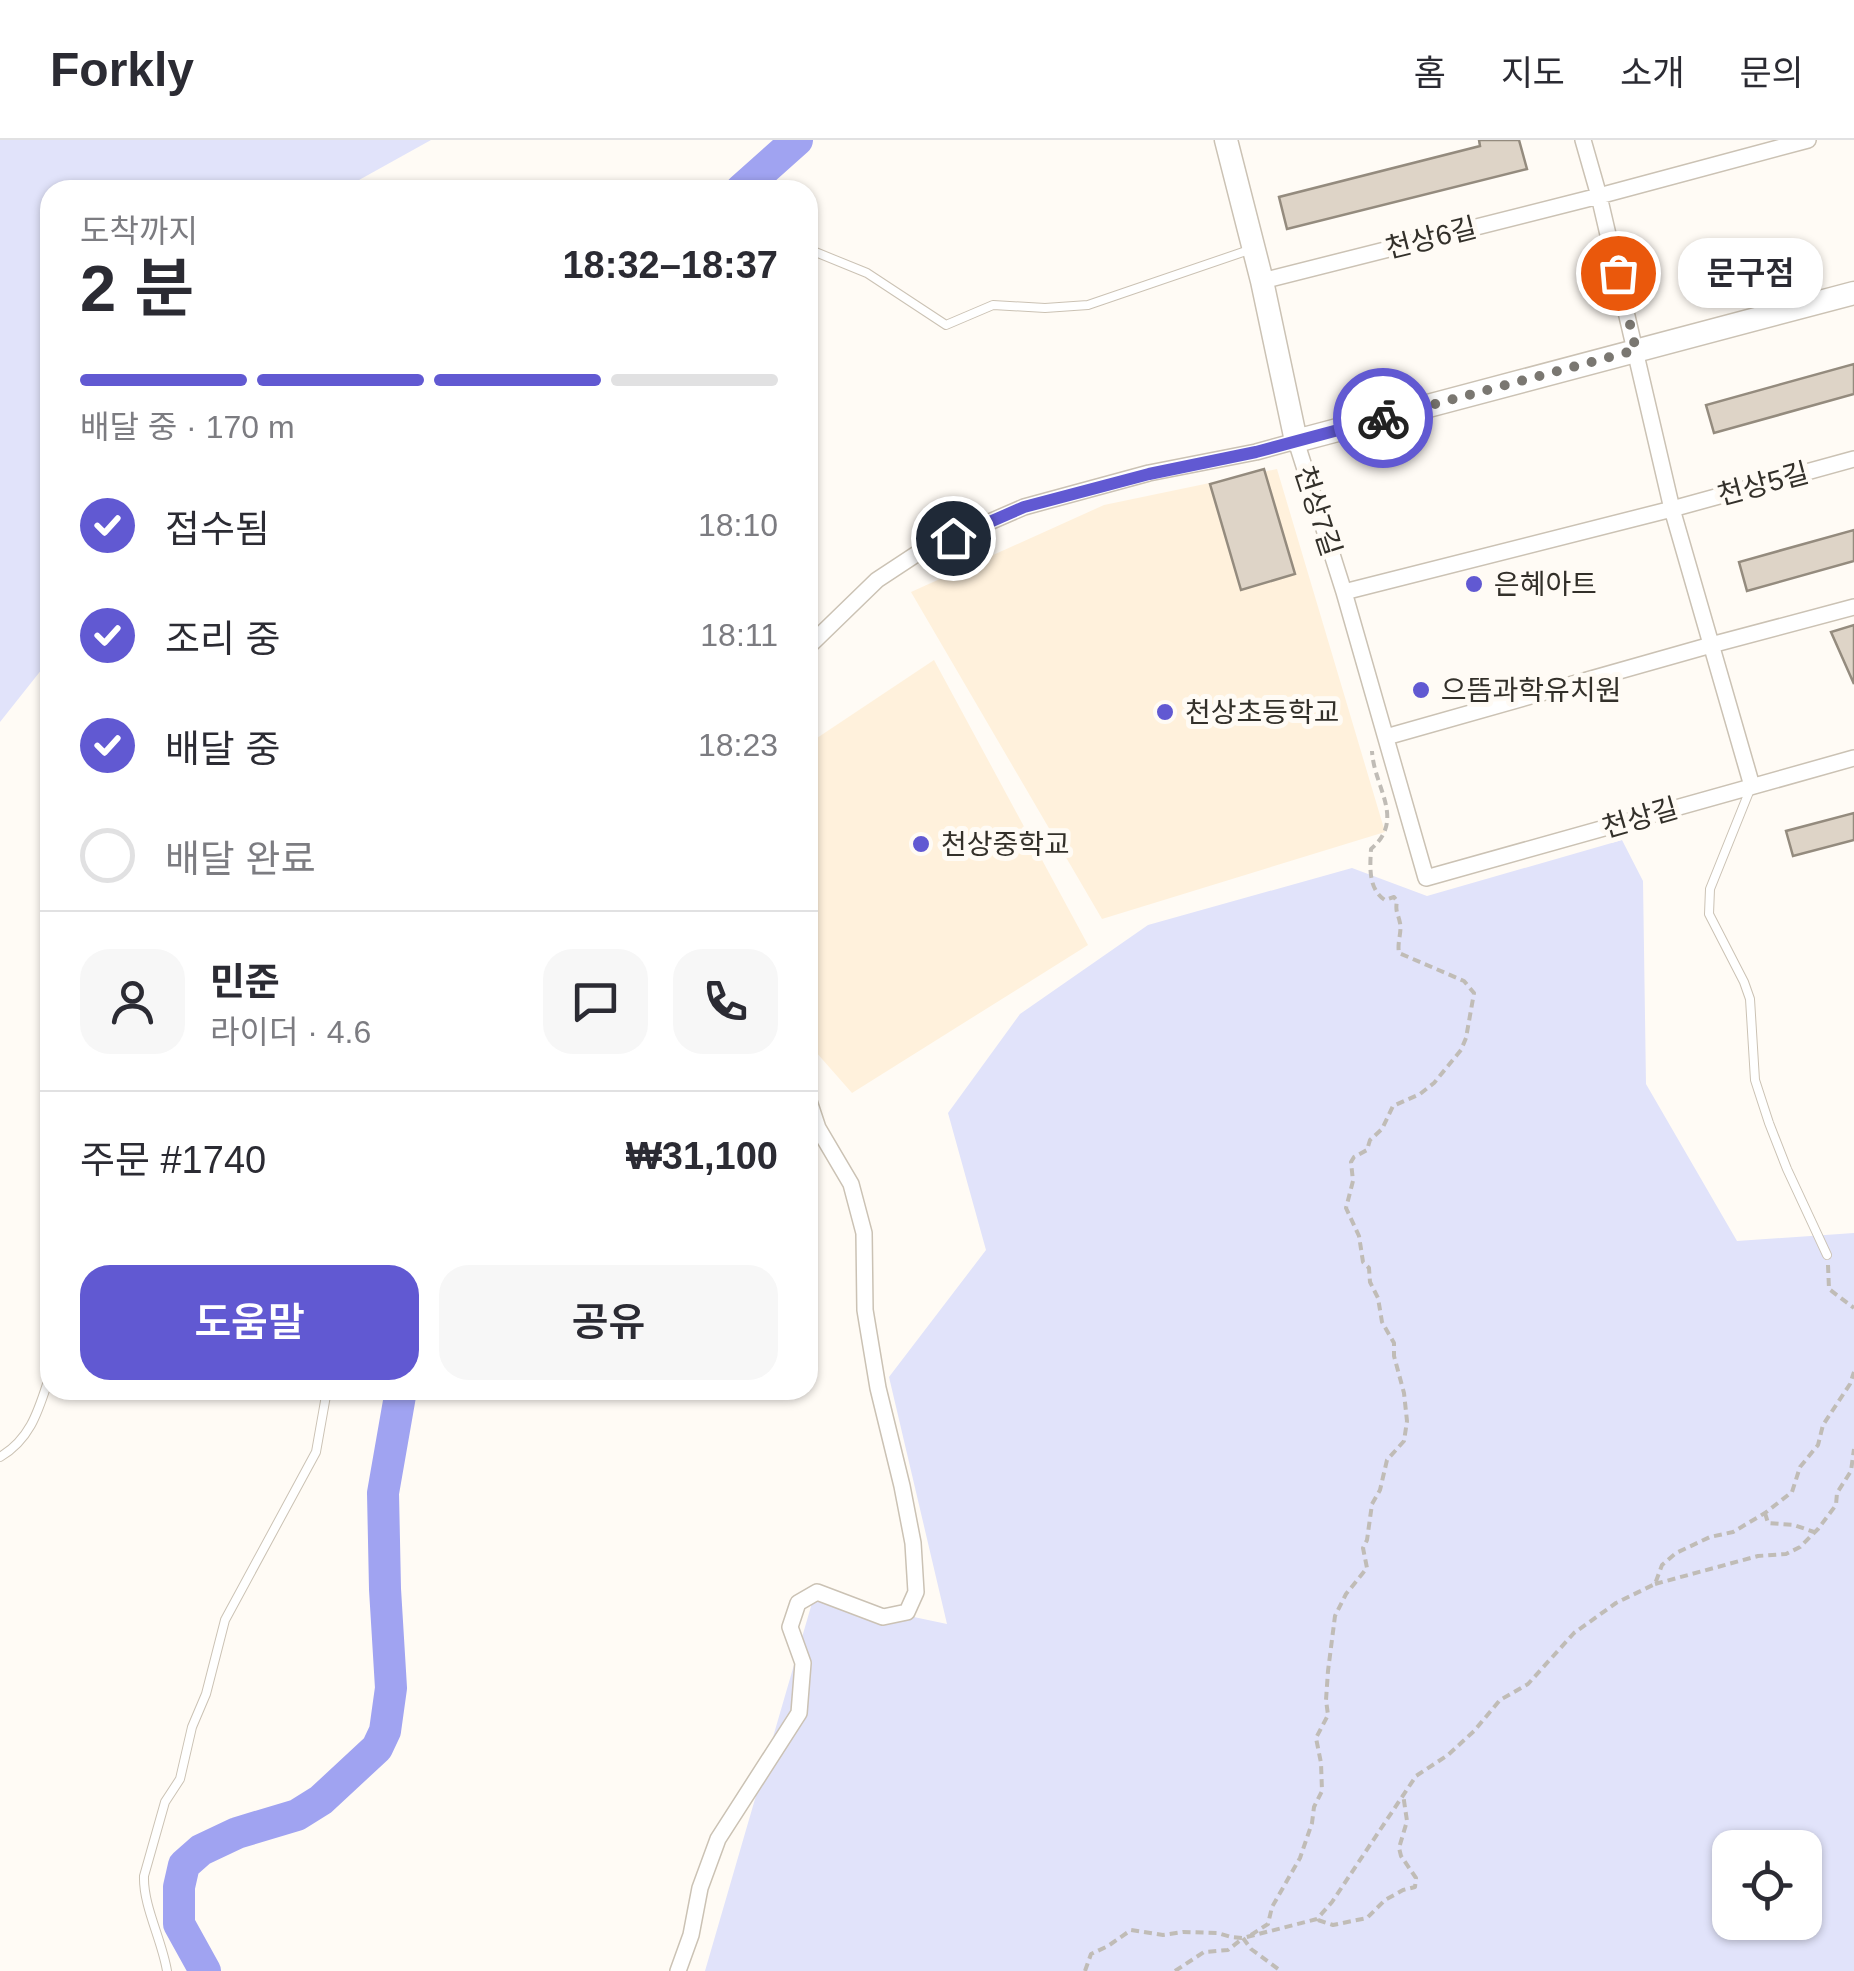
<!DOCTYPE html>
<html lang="ko">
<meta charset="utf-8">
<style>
body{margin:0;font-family:Helvetica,"Noto Sans KR",sans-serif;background:#f7f7f7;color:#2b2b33;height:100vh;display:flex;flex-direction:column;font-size:38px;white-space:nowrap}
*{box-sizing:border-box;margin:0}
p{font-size:32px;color:#7c7c81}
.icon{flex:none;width:55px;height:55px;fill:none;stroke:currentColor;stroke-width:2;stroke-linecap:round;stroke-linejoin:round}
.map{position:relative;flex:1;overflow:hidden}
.panel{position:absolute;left:40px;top:40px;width:778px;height:1220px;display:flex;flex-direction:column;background:#fff;border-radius:30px;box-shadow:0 2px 8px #0004}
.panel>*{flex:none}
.controls{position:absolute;left:1712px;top:1690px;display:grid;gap:20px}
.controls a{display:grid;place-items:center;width:110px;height:110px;border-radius:20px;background:#fff;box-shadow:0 2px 8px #0004;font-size:50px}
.pin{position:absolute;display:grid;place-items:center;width:85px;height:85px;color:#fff;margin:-42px;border:5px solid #fff;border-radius:50%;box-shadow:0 2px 10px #0007}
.courier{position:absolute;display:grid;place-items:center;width:100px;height:100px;margin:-50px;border:8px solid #6159d2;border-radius:50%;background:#fff;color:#222;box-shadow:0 2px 12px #0007}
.bubble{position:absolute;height:70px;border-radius:30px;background:#fff;box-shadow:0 2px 8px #0004;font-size:32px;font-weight:600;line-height:70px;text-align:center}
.summary em{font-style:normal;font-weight:600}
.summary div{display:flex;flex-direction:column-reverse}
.summary{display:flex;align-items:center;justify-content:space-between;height:170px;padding:0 40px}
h1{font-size:65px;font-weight:600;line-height:75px}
.bar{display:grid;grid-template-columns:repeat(4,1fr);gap:15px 10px;align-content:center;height:120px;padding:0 40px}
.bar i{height:12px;border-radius:8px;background:#e1e1e2}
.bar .current{background:#6159d2}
.bar p{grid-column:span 4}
.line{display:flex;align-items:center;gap:25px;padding:0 40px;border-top:2px solid #e1e1e2}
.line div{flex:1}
.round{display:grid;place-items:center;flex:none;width:105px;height:105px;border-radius:30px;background:#f7f7f7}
ol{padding:0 40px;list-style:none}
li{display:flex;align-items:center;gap:30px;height:110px}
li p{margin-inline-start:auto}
li .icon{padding:10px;border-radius:50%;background:#6159d2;color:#fff;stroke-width:4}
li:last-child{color:#7c7c81}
li i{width:55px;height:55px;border:5px solid #e1e1e2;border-radius:50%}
.cta{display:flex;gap:20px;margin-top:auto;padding:20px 40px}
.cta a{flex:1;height:115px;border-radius:30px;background:#6159d2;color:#fff;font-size:40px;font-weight:600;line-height:115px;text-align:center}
.cta a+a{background:#f7f7f7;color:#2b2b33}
header{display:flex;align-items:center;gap:60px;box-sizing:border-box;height:140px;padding:0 50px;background:#fff;border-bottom:2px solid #e1e1e2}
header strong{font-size:48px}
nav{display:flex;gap:55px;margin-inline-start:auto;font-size:35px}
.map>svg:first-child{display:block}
</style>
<header>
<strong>Forkly</strong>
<nav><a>홈</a><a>지도</a><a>소개</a><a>문의</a></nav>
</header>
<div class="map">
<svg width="1854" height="1831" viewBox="0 0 1854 1831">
<rect width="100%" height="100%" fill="#fffbf5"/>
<path fill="#fff1dc" d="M1277 329 1385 692 1102 779 911 452 1104 365Z
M934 520 1088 805 852 953 808 903V604Z"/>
<path fill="#e1e3fa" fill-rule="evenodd" d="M0 0H431L359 40 354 50H50V519L0 582Z
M1622 700 1643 741 1646 944 1737 1101 1854 1093V1831H705L814 1456 947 1484 889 1237 986 1110 948 973 1020 874 1148 785 1352 728 1427 756ZM1730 1708H1805V1782H1730Z"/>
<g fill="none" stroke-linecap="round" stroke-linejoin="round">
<path stroke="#a0a3f1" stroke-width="32" d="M741 50 797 0
M205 1831 179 1784V1747L184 1725 201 1710 237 1693 297 1675 321 1660 377 1608 385 1591 391 1548 385 1449 383 1353 401 1250"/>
</g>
<path fill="#ded4c7" stroke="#948b7e" stroke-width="2.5" d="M1479 0H1519L1527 29 1287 89 1279 57 1480 6Z
M1854 224V254L1714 293 1706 265Z
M1264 329 1295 434 1241 450 1210 344Z
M1854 390V421L1747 451 1739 422Z
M1854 485V544L1831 492Z
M1854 673V700L1793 716 1786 691Z"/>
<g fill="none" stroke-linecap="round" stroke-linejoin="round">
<defs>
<path id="lane" d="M808 109 867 133 946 185 993 165 1045 168 1088 165 1249 110
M1751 647 1710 749 1709 774 1744 842 1750 859 1755 940 1769 983 1787 1029 1827 1115
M0 1317C32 1298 39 1268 50 1235
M167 1831C162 1800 143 1766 144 1736L165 1662 180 1639 192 1587 206 1554 225 1480 316 1312 327 1250"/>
<path id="street" d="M1583 0 1599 56 1672 369 1752 646
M1262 141 1599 56 1808 0
M1344 452 1672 369 1854 319
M808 507 877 440 918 413 1024 367 1149 333 1256 312 1296 301 1344 452 1426 738 1854 618
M1386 597 1711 505 1854 467
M678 1831 691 1795 700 1748 718 1699 799 1573 803 1523 790 1487 798 1463 817 1452 883 1477 907 1472 916 1452 913 1403 902 1346 878 1248 865 1170 864 1093 851 1044 818 988 808 958"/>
<path id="secondary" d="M1226 0 1262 141 1296 301 1854 153"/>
</defs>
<use href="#lane" stroke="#cbc2b4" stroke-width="10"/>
<use href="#street" stroke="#cbc2b4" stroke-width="18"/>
<use href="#secondary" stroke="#cbc2b4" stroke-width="25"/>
<path stroke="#c0bcb6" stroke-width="4" stroke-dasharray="8 5" stroke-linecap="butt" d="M1828 1125 1829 1149 1854 1168
M1765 1373 1768 1383 1794 1385 1814 1392
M1655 1444 1758 1416 1786 1414 1800 1407 1818 1389 1836 1365 1837 1353 1851 1331 1854 1309
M1318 1780 1333 1785 1367 1778 1385 1760 1403 1750 1415 1747 1416 1738 1401 1716 1399 1708 1407 1681 1403 1654
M1251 1795 1268 1784 1272 1767 1300 1718 1312 1683 1314 1667 1322 1651 1321 1623 1316 1598 1328 1575 1326 1560 1328 1531 1335 1476 1346 1454 1367 1428 1363 1408 1367 1400 1372 1364 1380 1350 1387 1320 1404 1301 1407 1281 1404 1253 1394 1216V1203L1382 1182 1378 1158 1370 1142 1369 1128 1363 1122 1359 1096 1346 1068 1353 1041 1351 1022 1354 1017 1367 1010 1370 1000 1382 989 1393 966 1420 954 1434 943 1461 910 1466 898 1474 853 1464 841 1399 813C1397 802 1402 792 1400 783 1398 773 1395 772 1397 761L1394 757 1385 760C1368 749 1370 727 1371 709 1406 679 1374 648 1372 611
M1085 1831 1091 1814 1108 1806 1131 1790 1163 1795 1183 1792 1218 1793 1231 1797 1243 1798 1317 1779 1332 1762 1416 1636 1448 1615 1474 1591 1500 1560 1528 1544 1574 1493 1616 1463 1655 1444 1662 1425 1676 1413 1710 1397 1733 1392 1765 1373 1792 1352 1800 1327 1818 1305 1823 1285 1850 1244 1854 1232
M1175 1831 1204 1812 1228 1810 1243 1798 1251 1809 1281 1831"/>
<use href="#lane" stroke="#fff" stroke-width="8"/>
<use href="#street" stroke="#fff" stroke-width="15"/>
<use href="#secondary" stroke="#fff" stroke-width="22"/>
</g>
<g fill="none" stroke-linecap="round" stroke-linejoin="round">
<path stroke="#7a7771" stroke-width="10" stroke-dasharray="0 18" d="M1383 278 1636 210 1618 133"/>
<path stroke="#6159d2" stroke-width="12" d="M953 398 1024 367 1149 334 1256 312 1383 278"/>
</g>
<g fill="#6159d2" stroke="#fffbf5" stroke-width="4">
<circle cx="1474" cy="444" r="10"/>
<circle cx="1421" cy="550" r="10"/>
<circle cx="1165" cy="572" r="10"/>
<circle cx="921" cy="704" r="10"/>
</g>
<g text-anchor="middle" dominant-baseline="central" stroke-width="10" stroke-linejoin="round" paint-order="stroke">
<g font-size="28" fill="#33302a" stroke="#fffbf5">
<text transform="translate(1431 98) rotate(-14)">천상6길</text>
<text transform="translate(1763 344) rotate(-15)">천상5길</text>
<text transform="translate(1318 371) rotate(72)">천상7길</text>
<text transform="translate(1640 678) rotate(-16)">천상길</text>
</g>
<g font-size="28" fill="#33302a" stroke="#fffbf5" text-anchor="start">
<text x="1494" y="444">은혜아트</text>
<text x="1441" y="550">으뜸과학유치원</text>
<text x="1185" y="572">천상초등학교</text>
<text x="941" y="704">천상중학교</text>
</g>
</g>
</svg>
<div class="controls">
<a><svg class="icon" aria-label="locate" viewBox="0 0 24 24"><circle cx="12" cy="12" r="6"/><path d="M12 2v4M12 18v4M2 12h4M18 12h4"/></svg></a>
</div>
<div class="pin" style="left:1618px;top:133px;background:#ea580c"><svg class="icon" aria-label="bag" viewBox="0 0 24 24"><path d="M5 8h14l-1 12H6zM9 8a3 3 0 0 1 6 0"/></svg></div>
<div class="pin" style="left:953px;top:398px;background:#1f2937"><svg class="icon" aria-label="home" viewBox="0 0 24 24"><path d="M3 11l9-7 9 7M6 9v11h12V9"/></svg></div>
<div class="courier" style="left:1383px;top:278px"><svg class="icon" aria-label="bike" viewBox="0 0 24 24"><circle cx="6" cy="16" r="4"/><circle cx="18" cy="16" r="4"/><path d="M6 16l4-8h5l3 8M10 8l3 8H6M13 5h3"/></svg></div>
<div class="bubble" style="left:1678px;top:98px;width:145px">문구점</div>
<section class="panel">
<div class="summary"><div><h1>2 분</h1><p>도착까지</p></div><em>18:32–18:37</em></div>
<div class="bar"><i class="current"></i><i class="current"></i><i class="current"></i><i></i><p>배달 중 · 170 m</p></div>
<ol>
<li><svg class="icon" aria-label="check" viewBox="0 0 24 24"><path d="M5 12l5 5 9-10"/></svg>접수됨<p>18:10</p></li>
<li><svg class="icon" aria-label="check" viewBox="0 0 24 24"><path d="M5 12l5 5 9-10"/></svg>조리 중<p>18:11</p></li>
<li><svg class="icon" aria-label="check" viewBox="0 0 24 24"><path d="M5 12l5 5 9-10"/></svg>배달 중<p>18:23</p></li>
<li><i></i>배달 완료</li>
</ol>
<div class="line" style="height:180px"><a class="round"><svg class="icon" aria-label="person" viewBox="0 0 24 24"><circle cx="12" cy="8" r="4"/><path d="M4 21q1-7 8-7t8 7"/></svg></a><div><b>민준</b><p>라이더 · 4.6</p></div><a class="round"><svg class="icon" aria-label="chat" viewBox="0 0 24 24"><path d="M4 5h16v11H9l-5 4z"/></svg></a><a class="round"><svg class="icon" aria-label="phone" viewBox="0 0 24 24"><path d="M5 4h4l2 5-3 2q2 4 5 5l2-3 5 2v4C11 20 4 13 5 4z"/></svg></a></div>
<div class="line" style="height:130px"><div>주문 #1740</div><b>₩31,100</b></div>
<div class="cta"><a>도움말</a><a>공유</a></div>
</section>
</div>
